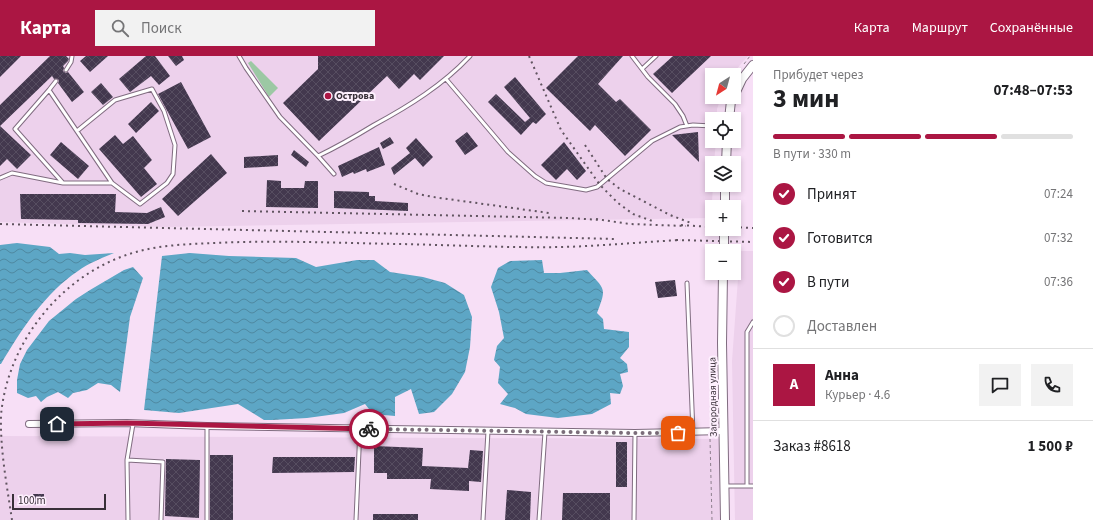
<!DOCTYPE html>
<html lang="ru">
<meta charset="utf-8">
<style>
body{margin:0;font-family:"Source Sans 3",sans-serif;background:#f2f2f2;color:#202124;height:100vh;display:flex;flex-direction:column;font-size:15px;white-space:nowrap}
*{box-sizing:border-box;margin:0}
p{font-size:13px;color:#757577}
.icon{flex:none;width:22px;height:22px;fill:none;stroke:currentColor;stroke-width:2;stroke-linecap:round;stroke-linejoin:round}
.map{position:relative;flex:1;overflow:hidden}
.panel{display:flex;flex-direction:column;background:#fff;width:340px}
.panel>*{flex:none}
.needle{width:26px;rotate:216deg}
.controls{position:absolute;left:705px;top:12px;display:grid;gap:8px}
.controls a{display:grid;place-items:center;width:36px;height:36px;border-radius:0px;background:#fff;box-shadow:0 2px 6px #0003;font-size:20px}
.scale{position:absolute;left:12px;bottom:10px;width:94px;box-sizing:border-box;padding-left:4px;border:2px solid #382f38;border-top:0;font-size:11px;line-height:14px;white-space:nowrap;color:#382f38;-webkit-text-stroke:3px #fef0fe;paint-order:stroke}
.pin{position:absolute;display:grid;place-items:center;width:34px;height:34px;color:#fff;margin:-17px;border-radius:8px;box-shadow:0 2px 6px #0006}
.courier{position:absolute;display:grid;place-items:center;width:40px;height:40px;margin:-20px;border:3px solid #ab1643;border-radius:50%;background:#fff;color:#222;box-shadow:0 1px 5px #0007}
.headline em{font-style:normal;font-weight:700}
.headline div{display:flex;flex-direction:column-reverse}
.headline{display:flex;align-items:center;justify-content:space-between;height:68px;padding:0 20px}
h1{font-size:26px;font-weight:700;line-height:30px}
.bar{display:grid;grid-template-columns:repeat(4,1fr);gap:6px 4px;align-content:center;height:48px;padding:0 20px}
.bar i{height:5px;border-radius:3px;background:#e0e0e0}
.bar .on{background:#ab1643}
.bar p{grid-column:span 4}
.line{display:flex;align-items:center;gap:10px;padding:0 20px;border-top:1px solid #e0e0e0}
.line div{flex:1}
.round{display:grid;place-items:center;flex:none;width:42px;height:42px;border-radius:0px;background:#f2f2f2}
ol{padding:0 20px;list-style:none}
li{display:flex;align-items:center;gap:12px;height:44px}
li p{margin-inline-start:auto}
li .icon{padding:4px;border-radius:50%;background:#ab1643;color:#fff;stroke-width:4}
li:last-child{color:#757577}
li i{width:22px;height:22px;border:2px solid #e0e0e0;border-radius:50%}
header{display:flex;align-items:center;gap:24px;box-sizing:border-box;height:56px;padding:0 20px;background:#ab1643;color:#fff}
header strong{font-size:19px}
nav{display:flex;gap:22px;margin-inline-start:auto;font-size:14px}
.search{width:280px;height:36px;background:#f2f2f2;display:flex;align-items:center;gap:10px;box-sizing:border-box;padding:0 14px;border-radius:0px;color:#757577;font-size:15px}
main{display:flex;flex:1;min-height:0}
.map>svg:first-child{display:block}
</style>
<header>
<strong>Карта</strong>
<div class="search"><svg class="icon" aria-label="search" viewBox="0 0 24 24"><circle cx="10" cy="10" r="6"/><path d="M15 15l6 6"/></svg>Поиск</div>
<nav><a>Карта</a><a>Маршрут</a><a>Сохранённые</a></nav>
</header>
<main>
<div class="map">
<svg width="753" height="464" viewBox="0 0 753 464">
<defs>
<pattern id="water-waves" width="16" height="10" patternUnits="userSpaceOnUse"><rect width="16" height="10" fill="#5da6c5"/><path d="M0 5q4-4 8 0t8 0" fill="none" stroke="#4e88a1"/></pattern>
<pattern id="building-cross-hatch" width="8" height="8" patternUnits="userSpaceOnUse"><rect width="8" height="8" fill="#43384e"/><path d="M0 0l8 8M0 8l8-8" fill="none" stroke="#564d60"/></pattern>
</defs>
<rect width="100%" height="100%" fill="#f7dff6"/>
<path fill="#edd1ec" d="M0 0H748L740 9 733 19H712V41H721L717 53V63H712V85H716L714 107H712V129H713L711 162 164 171 0 166Z
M740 195H753V464H735L732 305Z
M0 380 719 383 722 464H0Z"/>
<path fill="#9cc8a4" d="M251 5 278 32 269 41 248 7Z"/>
<path fill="url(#water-waves)" d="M17 187 50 191 59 198 70 197 85 199 114 197C102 202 89 207 78 215 45 237 21 274 1 308H0V189Z
M190 197 229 200 296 202 316 211 357 204H374L390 216 423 221 445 227 464 239 472 261 470 291 465 316 452 338 434 356 419 358 411 333 395 341V360L373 358 365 348 344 357 307 362 272 364H264L238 348 179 357 144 354 162 200Z
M542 204 544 217H560L587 214C605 234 607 231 597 257L603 263 604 273 629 276V291L620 302 627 308 628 316 620 318 623 330 620 338 610 337 611 348 592 358 558 362 526 358 515 352 500 348 508 338 498 327 500 311 494 304 497 290 504 282 499 256 491 231 498 212 510 205Z
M133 211 143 222 130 261 120 336 111 329 98 327 87 334 73 337 68 342 58 336 47 341 41 346 36 340 28 342 17 337V324L20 308 27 294 49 265 76 243 90 234 124 214Z"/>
<path fill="url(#building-cross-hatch)" d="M0 0H21L0 21Z
M50 0H66L69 3 68 5 63 10 64 12 63 15 66 17 68 16 84 36 72 46 58 27 59 25 58 23H54L52 20 0 70 31 99 17 113 7 103 0 110V49Z
M86 0H108L90 16 80 5Z
M146 0H155L170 20 159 29 151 20 130 36 119 23Z
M168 0H182L184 4 176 10Z
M318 0H444L420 24 414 18 399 33 387 20 319 85 283 47 318 13Z
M578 0H623L598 28 616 46 620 43 651 74 625 100 595 69 590 75 546 32Z
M673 0H711L672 37 653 18Z
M515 21 546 58 536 68 533 66 521 79 488 46 496 38 525 66 530 62 504 31Z
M181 26 211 81 188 93 158 38Z
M101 27 113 41 103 49 91 36Z
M151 46 159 55 136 77 128 68Z
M467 76 478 90 465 99 455 85Z
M698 76 699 106 672 79Z
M115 79 123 88 133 80 152 104 144 112 157 128 141 141 99 93Z
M390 81 394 87 383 93 380 87Z
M416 82 433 101 423 111 415 102 394 119 391 112 410 97 406 92Z
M61 86 89 110 78 123 50 99Z
M564 86 586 115 577 124 567 113 556 124 541 109Z
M379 91 385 109 367 116 366 113 354 118 353 116 342 121 338 110Z
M294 94 309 106 306 111 291 99Z
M211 98 227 117 178 160 162 143Z
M278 99V110L244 112V101Z
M267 124 281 125V132H304L305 125H318V152L266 151Z
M334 135 369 136V140H375V145L408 147V155L334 152Z
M20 138H116L115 156 147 157 161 151 165 161 148 168 78 167V164L21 163Z
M675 224 677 240 658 242 655 226Z
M616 386H627V431H616Z
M374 390 423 392 422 410 468 412 470 394 483 395 481 426 469 425V435L430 433 431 423H387V417H374Z
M210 399H233V464H210Z
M273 401H355L354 416 272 417Z
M166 403 200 404 199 462 165 460Z
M507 434 531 436 530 464H505Z
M563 437H610V464H562Z
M33 438H44V449L33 448Z
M373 458H418V464H373Z"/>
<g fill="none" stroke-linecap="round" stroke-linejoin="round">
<defs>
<path id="service" d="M239 0 246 12 280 61 318 100C337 91 356 80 374 69 409 50 443 29 470 0
M632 0 648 21 675 48 683 60 687 70
M642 13 656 0
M66 14 71 6 72 0
M446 23 508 96 535 120 546 127 586 134 597 131 652 85 680 71 693 69 712 70
M49 34 15 73 63 127H112L49 34 56 25
M77 75 115 44 152 33 164 55 175 89 173 118 167 127 140 148 112 127
M318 100 334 118
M0 122 12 117 63 127
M687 227 693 377
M127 404 163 406 161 464
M725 430H753
M747 430V276L753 266
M128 464 127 404 133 368
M207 464V370
M356 464 360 372
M483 464 488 375
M539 464 545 376
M634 464 635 377"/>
<path id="minor" d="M29 368 127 367 207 370 635 377 724 375"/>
<path id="secondary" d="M734 40 742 23 753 9
M729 63 731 45 733 41
M726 107 727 85
M725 151V129
M723 217 722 287 725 464"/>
</defs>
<use href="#service" stroke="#806c80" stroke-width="5"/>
<use href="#minor" stroke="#806c80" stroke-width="8"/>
<use href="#secondary" stroke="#806c80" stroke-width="10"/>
<path stroke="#8e7f8e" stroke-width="1" stroke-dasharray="3 3" stroke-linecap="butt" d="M744 8 750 0
M710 383 712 464"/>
<use href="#service" stroke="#fff" stroke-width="3"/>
<use href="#minor" stroke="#fff" stroke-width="6"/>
<use href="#secondary" stroke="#fff" stroke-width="8"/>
<path stroke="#615460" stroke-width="2" stroke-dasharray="2 4" stroke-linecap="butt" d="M529 0 561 74 600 129 618 147 633 158 655 166
M585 89 607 123 620 133 670 159 691 167
M394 128 418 138 433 141 549 157
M242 155 570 162 601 164
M596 163 630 168 686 170
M0 168 616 183
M681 169 712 171
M734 171 753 172
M676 184 753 186
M12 464C7 430 0 394 1 359 4 326 17 293 37 266 61 233 96 207 136 196 161 189 188 188 214 187 276 184 337 187 399 188 453 189 508 192 562 191 601 190 641 186 681 184"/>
<defs>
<path id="secondary-bridge" d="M724 195V173"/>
</defs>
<use href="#secondary-bridge" stroke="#806c80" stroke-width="10" stroke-linecap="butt"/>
<use href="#secondary-bridge" stroke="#fff" stroke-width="8"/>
</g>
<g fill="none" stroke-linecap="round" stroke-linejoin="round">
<path stroke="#7b6d7a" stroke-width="4" stroke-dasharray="0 7.2" d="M369 373 635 377H678"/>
<path stroke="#ab1643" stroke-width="5" d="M57 368 127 367 369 373"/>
</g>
<circle fill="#ab1643" stroke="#fef0fe" stroke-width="1.5" cx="328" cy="40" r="4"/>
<g text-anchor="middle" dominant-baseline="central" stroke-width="4" stroke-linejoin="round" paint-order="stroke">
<g font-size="10" font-weight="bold" fill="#382f38" stroke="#fef0fe" text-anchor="start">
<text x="336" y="40">Острова</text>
</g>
<g font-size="10" fill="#382f38" stroke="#fef0fe">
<text transform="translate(713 341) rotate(-91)">Загородная улица</text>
</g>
</g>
</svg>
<div class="controls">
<a><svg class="needle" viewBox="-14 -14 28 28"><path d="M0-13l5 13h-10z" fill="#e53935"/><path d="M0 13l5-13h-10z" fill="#757577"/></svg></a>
<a><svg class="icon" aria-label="locate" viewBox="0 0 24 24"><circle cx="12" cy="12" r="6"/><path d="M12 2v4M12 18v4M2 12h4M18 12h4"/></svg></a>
<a><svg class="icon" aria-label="layers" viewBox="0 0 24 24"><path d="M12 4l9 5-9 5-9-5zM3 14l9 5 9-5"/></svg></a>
<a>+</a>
<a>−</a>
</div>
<div class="scale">100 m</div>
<div class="pin" style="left:678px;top:377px;background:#ea580c"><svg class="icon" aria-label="bag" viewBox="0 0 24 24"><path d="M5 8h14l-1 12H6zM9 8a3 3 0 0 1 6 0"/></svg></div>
<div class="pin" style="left:57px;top:368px;background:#1f2937"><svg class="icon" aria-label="home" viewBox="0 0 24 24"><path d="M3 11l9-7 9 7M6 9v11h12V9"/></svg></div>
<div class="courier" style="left:369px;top:373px"><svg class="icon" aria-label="bike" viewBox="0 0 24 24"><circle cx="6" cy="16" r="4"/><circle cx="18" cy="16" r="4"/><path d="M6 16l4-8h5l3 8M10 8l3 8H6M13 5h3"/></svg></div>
</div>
<section class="panel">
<div class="headline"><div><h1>3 мин</h1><p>Прибудет через</p></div><em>07:48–07:53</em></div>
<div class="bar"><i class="on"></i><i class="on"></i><i class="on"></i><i></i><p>В пути · 330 m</p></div>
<ol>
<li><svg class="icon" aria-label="check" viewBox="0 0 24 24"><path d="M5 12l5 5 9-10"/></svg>Принят<p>07:24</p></li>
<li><svg class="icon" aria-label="check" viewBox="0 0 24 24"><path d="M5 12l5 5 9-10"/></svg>Готовится<p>07:32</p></li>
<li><svg class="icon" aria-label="check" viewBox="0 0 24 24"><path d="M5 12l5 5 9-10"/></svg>В пути<p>07:36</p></li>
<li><i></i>Доставлен</li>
</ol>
<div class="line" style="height:72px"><b class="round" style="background:#ab1643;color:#fff">А</b><div><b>Анна</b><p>Курьер · 4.6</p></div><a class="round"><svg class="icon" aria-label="chat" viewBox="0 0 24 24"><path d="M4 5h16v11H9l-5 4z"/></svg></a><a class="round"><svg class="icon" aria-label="phone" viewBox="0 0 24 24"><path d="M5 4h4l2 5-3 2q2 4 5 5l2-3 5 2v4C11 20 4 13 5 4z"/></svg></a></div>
<div class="line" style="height:52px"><div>Заказ #8618</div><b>1 500 ₽</b></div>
</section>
</main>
